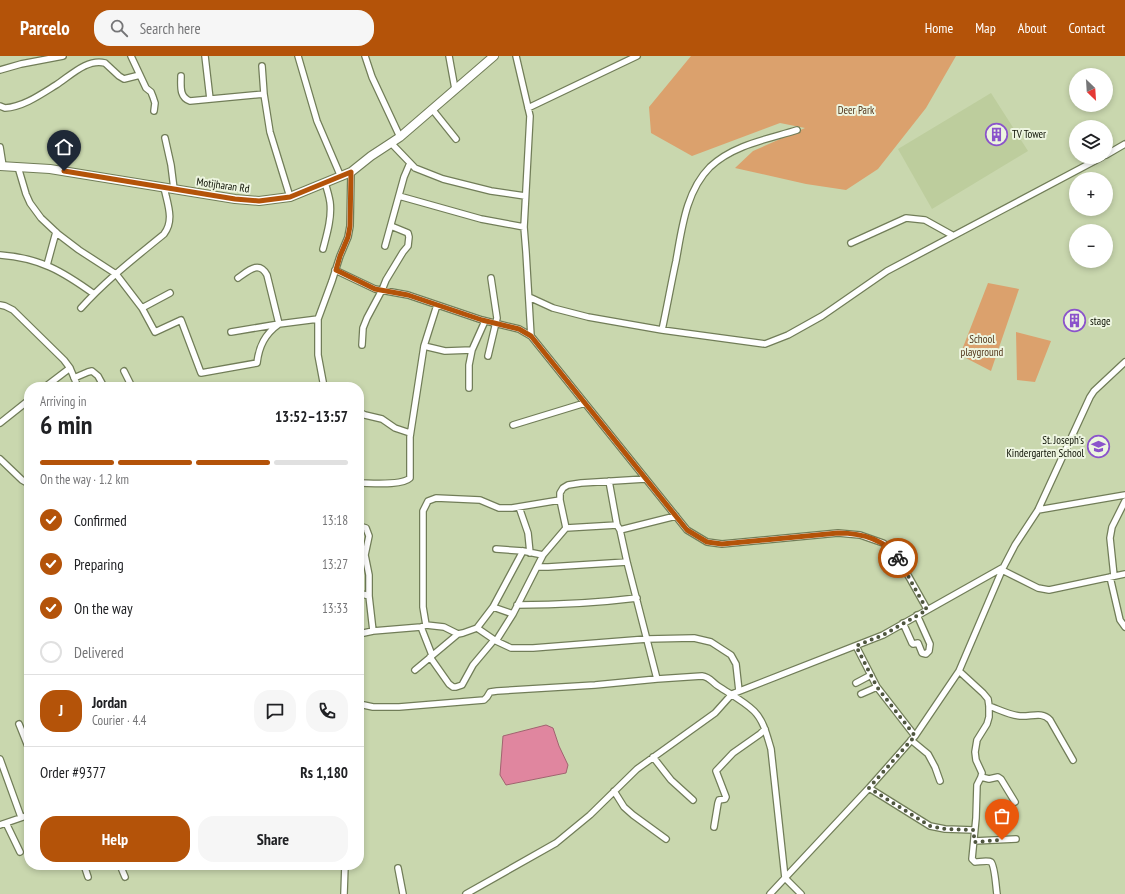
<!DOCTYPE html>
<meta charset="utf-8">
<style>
body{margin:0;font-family:"PT Sans Narrow",sans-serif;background:#f6f6f6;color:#202124;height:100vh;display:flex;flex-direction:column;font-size:15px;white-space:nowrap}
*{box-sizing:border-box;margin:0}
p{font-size:13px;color:#757577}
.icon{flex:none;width:22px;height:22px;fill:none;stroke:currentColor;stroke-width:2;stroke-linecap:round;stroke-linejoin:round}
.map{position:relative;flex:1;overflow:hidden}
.panel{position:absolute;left:24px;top:326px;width:340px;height:488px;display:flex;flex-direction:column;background:#fff;border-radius:16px;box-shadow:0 2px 6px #0003}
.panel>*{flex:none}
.needle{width:26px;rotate:155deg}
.buttons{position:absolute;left:1069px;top:12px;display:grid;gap:8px}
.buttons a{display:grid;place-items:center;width:44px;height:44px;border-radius:50%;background:#fff;box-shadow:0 2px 6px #0003;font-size:20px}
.pin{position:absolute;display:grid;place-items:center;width:34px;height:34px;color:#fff;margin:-41px -17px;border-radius:50% 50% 50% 0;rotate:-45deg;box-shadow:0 0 4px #0007}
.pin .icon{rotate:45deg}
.courier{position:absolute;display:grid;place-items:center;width:40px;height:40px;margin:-20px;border:3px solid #b45309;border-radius:50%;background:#fff;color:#222;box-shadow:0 1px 5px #0007}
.summary em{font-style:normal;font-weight:800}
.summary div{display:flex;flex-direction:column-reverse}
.summary{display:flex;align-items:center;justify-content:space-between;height:68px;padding:0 16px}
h1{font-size:26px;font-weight:800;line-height:30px}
.bar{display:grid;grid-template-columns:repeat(4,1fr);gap:6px 4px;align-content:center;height:48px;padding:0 16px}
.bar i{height:5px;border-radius:3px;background:#e0e0e0}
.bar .active{background:#b45309}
.bar p{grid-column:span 4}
.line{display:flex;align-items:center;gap:10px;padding:0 16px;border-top:1px solid #e0e0e0}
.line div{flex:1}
.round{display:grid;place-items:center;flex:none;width:42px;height:42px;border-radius:16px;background:#f6f6f6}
ol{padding:0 16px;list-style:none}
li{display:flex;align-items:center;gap:12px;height:44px}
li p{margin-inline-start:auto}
li .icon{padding:4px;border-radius:50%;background:#b45309;color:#fff;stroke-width:4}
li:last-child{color:#757577}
li i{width:22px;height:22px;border:2px solid #e0e0e0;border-radius:50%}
.primary-button{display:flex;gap:8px;margin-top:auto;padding:8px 16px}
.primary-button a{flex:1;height:46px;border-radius:16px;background:#b45309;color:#fff;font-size:16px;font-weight:800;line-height:46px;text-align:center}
.primary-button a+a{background:#f6f6f6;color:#202124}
header{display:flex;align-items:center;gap:24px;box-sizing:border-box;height:56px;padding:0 20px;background:#b45309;color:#fff}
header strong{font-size:19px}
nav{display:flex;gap:22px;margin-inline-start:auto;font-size:14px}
.search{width:280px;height:36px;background:#f6f6f6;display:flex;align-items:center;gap:10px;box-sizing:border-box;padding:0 14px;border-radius:16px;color:#757577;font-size:15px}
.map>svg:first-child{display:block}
</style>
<header>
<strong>Parcelo</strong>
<div class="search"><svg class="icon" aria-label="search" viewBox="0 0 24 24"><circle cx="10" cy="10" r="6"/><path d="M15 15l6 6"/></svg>Search here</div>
<nav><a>Home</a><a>Map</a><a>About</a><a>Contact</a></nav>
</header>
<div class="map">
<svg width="1125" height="838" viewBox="0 0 1125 838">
<rect width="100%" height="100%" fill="#c9d7ae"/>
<path fill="#bdcd9d" d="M991 37 1028 95 932 153 898 93Z"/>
<path fill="#dba16d" d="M691 0H956L926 52 878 113 846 134 806 128 735 112 753 95 805 72 780 67 692 100 651 77 649 51Z
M988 227 1019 233 991 315 960 299Z
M1016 276 1051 285 1035 326 1017 324Z"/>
<path fill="#e0869f" stroke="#a16370" d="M546 669 553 672 559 690 568 709 566 717 506 729 500 719 503 680Z"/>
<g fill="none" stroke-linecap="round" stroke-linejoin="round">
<defs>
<path id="street" d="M131 0 146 32 151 36 153 41 155 47 154 55
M205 0 210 43
M298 0 317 65 341 121
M365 0 372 21 400 81
M449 0 455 33
M516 0 530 60 524 171 526 196 531 280 687 474 707 486 722 488 838 477 860 479 883 487 891 493 909 521 927 553
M262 10 264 38 270 76 290 141
M0 14 21 8 63 0
M181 20C181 30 179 41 190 45L264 38
M0 50 5 52C23 51 40 39 56 29 69 21 87 2 105 7L119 20 124 23 140 19
M528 52 637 0
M432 53 456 83
M165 82 171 109 174 133
M391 87 415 112 443 123 491 135 525 140
M0 91 3 110
M1106 99 1125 88
M18 111 26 138 30 147 41 162 58 178 79 194 116 218 142 252 155 276 181 264 201 317 257 307C259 290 265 278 279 268L318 263
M399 140 481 163 524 171
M851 187 906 162 925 164 952 179
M385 190 404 121 410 107
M323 193C327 178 332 161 330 146 329 140 327 133 325 127
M0 199C40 202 62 215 94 238
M47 209 56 176
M335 214 375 233 408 239 482 264 519 273 531 280
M529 241 553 252 588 261 662 274 765 288 788 279 822 260 887 215 1102 101
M0 249 5 250 13 254 64 304 70 312 78 331
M81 252C106 224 136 201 164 178 175 164 167 147 164 131
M142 252 170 237
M662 274C667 251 671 228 676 205 682 172 686 135 710 111 733 89 768 83 797 74
M231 276 279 268 267 219C259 204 248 215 238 222
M362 289 363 272 367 262 382 234 386 224 403 196 408 190 409 181 408 177 391 170
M424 290 445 295 472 294 485 265
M488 300 497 262 491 222
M124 315 132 331
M74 322 88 316 92 315 98 320 104 331
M45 331 70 312
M324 331 318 299V263L332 225 340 200 348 181 350 170 351 116
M469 332V309L472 294
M359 356 365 359 382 363 395 372 410 377
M0 367 29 344
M513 369 585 347
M0 403 22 424 29 428
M359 427C371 427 402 430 410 422V381L424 290 437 249
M560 444 566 472 617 469
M519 451 528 477 530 497
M1038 454 1125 439
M359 470 366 472 369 480 365 499 369 519V540
M566 472 543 499 513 558 493 551 477 572 463 577 458 578 444 571 426 569 423 551V455L428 445 436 442 480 444 499 452H512L560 444V437L563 432 568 429 581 427 645 423
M620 474 676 460
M496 493 523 495 543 499
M627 506 657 623
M537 511H548L627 506 620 474 617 469 609 425
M1002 514 1038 532 1049 534 1125 518
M1114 520 1110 482 1112 471 1125 445
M1110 521 1120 564 1125 571
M359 537 369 540 373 575
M517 549C557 549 597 547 637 542
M493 551 523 495
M903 567 912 587 913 588 918 587 922 597 926 598 929 595 930 588 917 559
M421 571 432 599
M477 572 496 585 511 592H533L647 583 694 582 711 586 731 599 736 608 739 635
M359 578 373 575 421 571 426 569
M496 585 513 558
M856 590 877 631 915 680
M430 601 449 628 453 631H456L462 629 473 609 494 584
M415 614 458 578
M959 615 983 637 988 643 989 650V661L987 668 977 684 975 696 976 704 982 717 981 721 977 729 976 762 972 803 975 806C979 806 988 804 991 806 995 810 996 832 997 838
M856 627 871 619
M861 638 877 631
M359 648 373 651H399L484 644 487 641 490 636 497 635 595 629 657 623 702 620C710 621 712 626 718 630 730 638 744 645 754 655 764 665 767 680 771 693L785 822 801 838
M989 650C998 653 1009 659 1020 660 1031 661 1042 655 1050 664L1073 704
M19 668 29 693
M911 684 928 698 935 711 940 725
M653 701 671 724 693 744
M0 703 21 761
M981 721 989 723 998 721 1001 723 1015 746
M869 732 930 770 945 773 974 774
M614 735 624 751 633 759 666 783
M6 767 20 796
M0 769 29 759
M714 771 718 747 719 744 725 743 726 741 716 715 733 697 760 678 765 673
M974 785 1016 783
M84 809 88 821
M120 809 125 821
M398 812 403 838
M344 838 345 809
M466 838 556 787 590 759 637 713 715 657 732 638 883 579 1002 512
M770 838 869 732 915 680 959 615 1003 512 1015 489 1038 454 1090 341 1094 335 1125 306"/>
<path id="secondary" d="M0 110 50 113 235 143 259 145 290 141 351 116 371 100 400 81 494 0"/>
</defs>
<use href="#street" stroke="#717d58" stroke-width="8"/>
<use href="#secondary" stroke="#717d58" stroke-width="10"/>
<use href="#street" stroke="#fff" stroke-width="5.5"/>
<use href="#secondary" stroke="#fff" stroke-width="8"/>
</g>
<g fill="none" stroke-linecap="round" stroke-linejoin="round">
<path stroke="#4f563f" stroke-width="4" stroke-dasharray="0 7.2" d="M898 502 927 554 883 579 856 590 877 631 915 680 869 732 930 770 945 773 974 774V786L1002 784"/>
<path stroke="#b45309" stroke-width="5" d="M64 115 235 143 259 145 290 141 351 116 350 170 348 181 340 200 336 214 375 233 408 239 482 264 519 273 531 280 687 474 707 486 722 488 838 477C861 477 884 483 898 502"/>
</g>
<defs>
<symbol id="building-ring" viewBox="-11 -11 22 22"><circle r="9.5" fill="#edf5e0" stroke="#8b53cb" stroke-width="1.5"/><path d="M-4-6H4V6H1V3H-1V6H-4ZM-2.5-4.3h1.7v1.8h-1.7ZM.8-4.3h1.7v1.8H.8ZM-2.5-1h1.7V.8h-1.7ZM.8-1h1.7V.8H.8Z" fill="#8b53cb"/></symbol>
<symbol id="school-ring" viewBox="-11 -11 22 22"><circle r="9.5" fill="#edf5e0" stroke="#8b53cb" stroke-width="1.5"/><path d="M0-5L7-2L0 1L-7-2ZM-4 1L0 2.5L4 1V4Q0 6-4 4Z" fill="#8b53cb"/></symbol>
</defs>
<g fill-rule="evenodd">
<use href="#building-ring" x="984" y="66" width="25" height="25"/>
<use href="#building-ring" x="1062" y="252" width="25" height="25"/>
<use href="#school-ring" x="1086" y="378" width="25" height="25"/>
</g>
<g text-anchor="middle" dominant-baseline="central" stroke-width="4" stroke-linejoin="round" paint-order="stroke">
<g font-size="11" fill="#513419" stroke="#edf5e0">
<text x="856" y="54">Deer Park</text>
<text x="982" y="283">School<tspan x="982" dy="13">playground</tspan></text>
</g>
<g font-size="11" fill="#0d1104" stroke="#edf5e0" text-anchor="start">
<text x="1012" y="78">TV Tower</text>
<text x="1090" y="265">stage</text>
<text x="1084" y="384" text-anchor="end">St. Joseph's<tspan x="1084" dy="13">Kindergarten School</tspan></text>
</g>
<g font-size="11" fill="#0d1104" stroke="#edf5e0">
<text transform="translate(223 129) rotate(8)">Motijharan Rd</text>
</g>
</g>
</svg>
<div class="buttons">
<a><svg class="needle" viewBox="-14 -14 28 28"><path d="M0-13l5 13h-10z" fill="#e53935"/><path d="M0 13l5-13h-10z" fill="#757577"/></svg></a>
<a><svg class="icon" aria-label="layers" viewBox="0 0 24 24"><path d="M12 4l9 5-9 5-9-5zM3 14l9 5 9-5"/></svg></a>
<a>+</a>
<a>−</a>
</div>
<div class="pin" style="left:1002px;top:784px;background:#ea580c"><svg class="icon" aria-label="bag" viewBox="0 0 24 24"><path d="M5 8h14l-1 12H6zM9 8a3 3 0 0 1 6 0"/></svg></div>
<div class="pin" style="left:64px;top:115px;background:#1f2937"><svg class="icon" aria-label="home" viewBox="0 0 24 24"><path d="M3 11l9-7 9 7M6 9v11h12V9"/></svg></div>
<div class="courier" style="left:898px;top:502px"><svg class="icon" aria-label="bike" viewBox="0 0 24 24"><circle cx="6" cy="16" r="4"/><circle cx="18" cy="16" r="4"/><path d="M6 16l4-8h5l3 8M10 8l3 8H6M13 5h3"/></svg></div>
<section class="panel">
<div class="summary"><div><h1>6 min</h1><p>Arriving in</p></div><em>13:52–13:57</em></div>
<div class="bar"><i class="active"></i><i class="active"></i><i class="active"></i><i></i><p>On the way · 1.2 km</p></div>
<ol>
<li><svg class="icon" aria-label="check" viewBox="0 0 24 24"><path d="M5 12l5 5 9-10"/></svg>Confirmed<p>13:18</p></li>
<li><svg class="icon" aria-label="check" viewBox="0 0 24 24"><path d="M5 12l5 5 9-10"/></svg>Preparing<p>13:27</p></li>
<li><svg class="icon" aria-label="check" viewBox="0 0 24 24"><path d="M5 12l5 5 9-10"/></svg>On the way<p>13:33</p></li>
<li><i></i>Delivered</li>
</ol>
<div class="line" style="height:72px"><b class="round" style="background:#b45309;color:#fff">J</b><div><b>Jordan</b><p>Courier · 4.4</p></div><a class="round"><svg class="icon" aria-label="chat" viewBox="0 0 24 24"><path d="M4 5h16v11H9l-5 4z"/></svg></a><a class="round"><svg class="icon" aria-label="phone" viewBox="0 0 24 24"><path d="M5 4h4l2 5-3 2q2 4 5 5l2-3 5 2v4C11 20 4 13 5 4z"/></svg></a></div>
<div class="line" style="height:52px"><div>Order #9377</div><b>Rs 1,180</b></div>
<div class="primary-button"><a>Help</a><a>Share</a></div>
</section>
</div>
